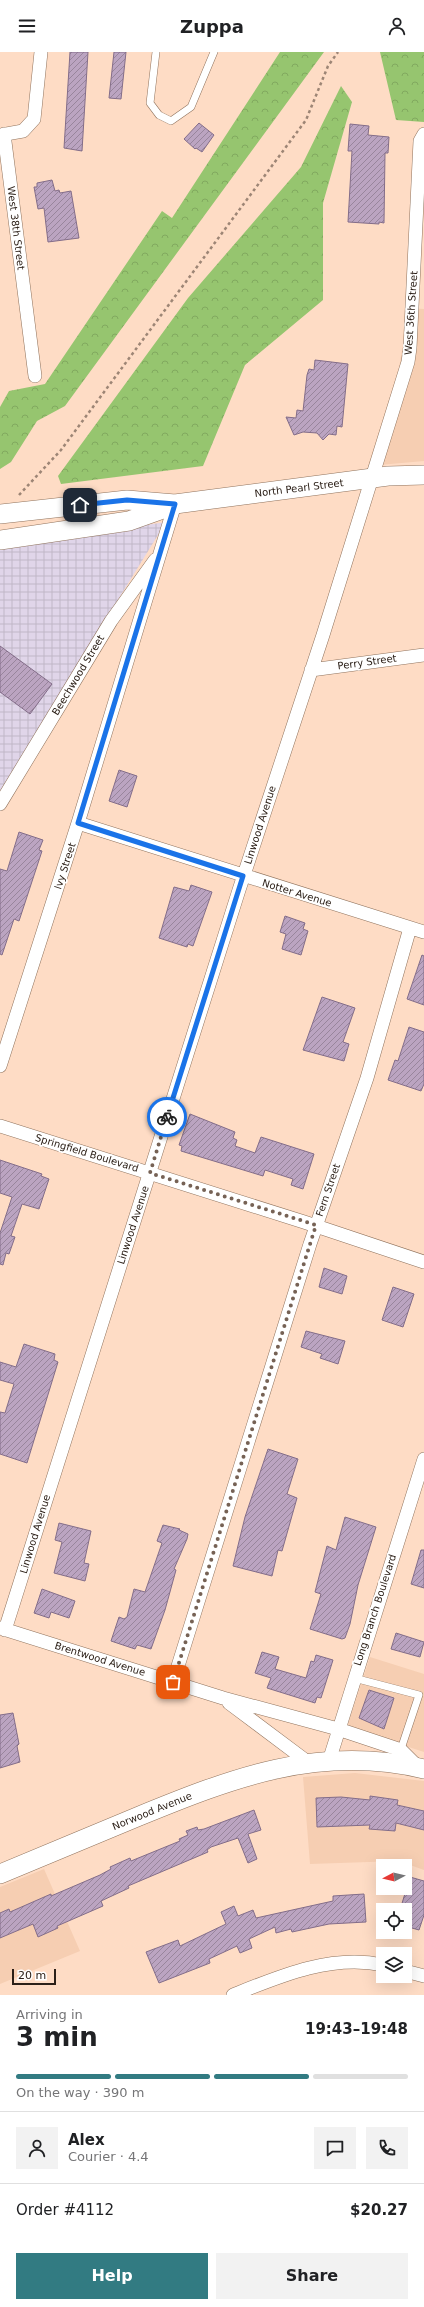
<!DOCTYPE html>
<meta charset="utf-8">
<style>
body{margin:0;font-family:"DejaVu Sans",sans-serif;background:#f2f2f2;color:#202124;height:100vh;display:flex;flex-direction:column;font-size:15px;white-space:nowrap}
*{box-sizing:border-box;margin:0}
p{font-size:13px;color:#757577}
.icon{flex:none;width:22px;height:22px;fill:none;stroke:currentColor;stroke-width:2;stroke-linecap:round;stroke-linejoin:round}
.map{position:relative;height:1943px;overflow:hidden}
.details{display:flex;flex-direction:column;background:#fff;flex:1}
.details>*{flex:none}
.needle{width:26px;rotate:263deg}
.tools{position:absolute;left:376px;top:1807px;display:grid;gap:8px}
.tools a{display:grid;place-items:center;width:36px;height:36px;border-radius:0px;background:#fff;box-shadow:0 4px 16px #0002;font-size:20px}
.scale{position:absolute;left:12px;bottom:10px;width:44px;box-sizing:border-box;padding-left:4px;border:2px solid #2c2018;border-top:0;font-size:11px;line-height:14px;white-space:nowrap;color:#2c2018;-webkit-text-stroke:3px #fff;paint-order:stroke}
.pin{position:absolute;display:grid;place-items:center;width:34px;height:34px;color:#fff;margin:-17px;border-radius:8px;box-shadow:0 2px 6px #0006}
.courier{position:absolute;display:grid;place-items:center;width:40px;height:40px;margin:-20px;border:3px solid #1a73e8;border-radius:50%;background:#fff;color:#222;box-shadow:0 1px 5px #0007}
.overview em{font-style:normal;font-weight:700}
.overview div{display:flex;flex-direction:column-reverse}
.overview{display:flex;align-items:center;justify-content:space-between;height:68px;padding:0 16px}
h1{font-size:26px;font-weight:700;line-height:30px}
.bar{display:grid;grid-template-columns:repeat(4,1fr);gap:6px 4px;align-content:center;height:48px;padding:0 16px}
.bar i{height:5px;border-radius:3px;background:#e0e0e0}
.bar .current{background:#327b82}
.bar p{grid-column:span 4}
.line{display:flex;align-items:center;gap:10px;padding:0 16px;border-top:1px solid #e0e0e0}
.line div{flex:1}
.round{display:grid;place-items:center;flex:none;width:42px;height:42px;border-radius:0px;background:#f2f2f2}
.cta{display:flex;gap:8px;margin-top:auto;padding:8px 16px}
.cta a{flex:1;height:46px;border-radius:0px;background:#327b82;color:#fff;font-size:16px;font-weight:700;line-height:46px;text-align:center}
.cta a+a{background:#f2f2f2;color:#202124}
header{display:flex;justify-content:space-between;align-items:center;height:52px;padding:0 16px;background:#fff;font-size:18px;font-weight:700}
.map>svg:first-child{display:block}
</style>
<header><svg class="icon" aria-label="menu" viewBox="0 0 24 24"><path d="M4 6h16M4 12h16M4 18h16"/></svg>Zuppa<svg class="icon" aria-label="person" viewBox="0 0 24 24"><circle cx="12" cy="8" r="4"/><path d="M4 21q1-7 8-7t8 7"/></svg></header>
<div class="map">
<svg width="424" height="1943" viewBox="0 0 424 1943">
<defs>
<pattern id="industrial-grid" width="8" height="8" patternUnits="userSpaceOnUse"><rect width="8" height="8" fill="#e0d5e9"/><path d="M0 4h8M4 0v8" fill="none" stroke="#c0b7c7"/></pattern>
<pattern id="forest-crowns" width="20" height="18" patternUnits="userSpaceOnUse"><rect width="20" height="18" fill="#96c56f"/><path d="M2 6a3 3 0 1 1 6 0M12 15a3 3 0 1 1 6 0" fill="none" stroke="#81a95f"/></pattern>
<pattern id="building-hatch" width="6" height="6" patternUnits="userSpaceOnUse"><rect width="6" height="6" fill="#bba4c1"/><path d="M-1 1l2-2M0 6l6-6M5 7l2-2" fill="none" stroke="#98859c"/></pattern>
</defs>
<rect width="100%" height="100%" fill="#fedcc5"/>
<path fill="#f6ceb2" d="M405 256 424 257V409L368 414 399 316 405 280Z
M370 1605 424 1622V1700L347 1675Z
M355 1721 424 1729V1818L399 1809 310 1812 303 1725Z
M44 1817 80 1899 0 1932V1835Z"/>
<path fill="url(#industrial-grid)" d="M166 470 0 739V495Z"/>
<path fill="url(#forest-crowns)" d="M280 0H324L65 354 37 369 11 410 0 417V355L9 339 45 332 162 159 172 166Z
M380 0H424V70L396 68Z
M341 34 352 50 323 151V248L245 313 203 414 61 432 58 424 188 246 301 115Z"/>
<path fill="url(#building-hatch)" stroke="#836d89" d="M70 0H88L82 99 64 96Z
M114 0H126L121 47 109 46Z
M199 71 214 83 202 100 196 96 195 97 184 87Z
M350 72 369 74 368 83 389 85 388 101H385L384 171 379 170V172L348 170 352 99H348Z
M52 128 55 139 59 138 60 141 71 139 79 186 48 190 44 156 38 157 34 135H37V131Z
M315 308 348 312 342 375 337 374 336 383 329 382 323 388 317 381 303 380 294 383 286 365 296 366 297 358 303 359 307 323 309 317 314 318Z
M0 594 52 632 30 662 0 640Z
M119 718 137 724 127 755 109 749Z
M19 780 43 788 39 798 42 799 19 869 14 867 2 903 0 902V817L7 819Z
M191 833 212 840 193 894 188 892 187 895 159 886 174 835 189 839Z
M285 864 305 871 303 877 308 879 301 903 282 897 286 882 280 880Z
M422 903 424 904V953L407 947Z
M322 945 355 956 343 990 349 992 344 1009 303 998Z
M409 975 424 980V1032L421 1039 388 1028 395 1008 398 1009Z
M190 1062 235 1080 233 1086 237 1088 235 1094 255 1101 261 1085 314 1102 303 1137 291 1133 293 1127 265 1118 263 1124 181 1099 182 1094 179 1093Z
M0 1108 42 1122 41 1124 49 1127 39 1157 22 1152 11 1184 15 1185 9 1202 6 1201 3 1213 0 1212V1181L12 1145 0 1141Z
M324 1216 347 1224 342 1242 319 1235Z
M393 1235 414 1242 403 1275 382 1268Z
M306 1279 345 1289 338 1312 320 1306 322 1302 301 1295Z
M24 1292 55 1302 54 1308 58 1310 27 1411 0 1402V1360L5 1361 14 1332 0 1328V1310L16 1315Z
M268 1397 298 1407 287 1442 297 1446 282 1499 278 1498 272 1524 233 1514 245 1465Z
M345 1465 376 1475 358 1533 350 1572 345 1586 342 1587 310 1577 321 1542 315 1540 327 1494 336 1498Z
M59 1471 91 1479 84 1511 89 1512 85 1529 54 1521 62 1490 55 1488Z
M163 1473 180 1477 179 1478 188 1482 187 1487 174 1517 176 1518 165 1558 151 1597 137 1593 135 1597 111 1589 119 1565 124 1567 127 1565 134 1537 145 1540 162 1491 157 1489Z
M421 1498H424V1536L411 1532Z
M42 1537 75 1549 69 1566 51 1560 49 1566 34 1561Z
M396 1581 424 1590 420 1605 391 1597Z
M262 1600 279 1605 275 1617 306 1626 311 1609 314 1610 316 1603 333 1608 321 1646 317 1645 315 1651 267 1636 271 1626 255 1621Z
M369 1638 394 1646 384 1677 359 1666Z
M13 1661 19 1692 17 1694 20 1710 0 1716V1663Z
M370 1744 398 1748 397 1753 424 1759V1778L396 1771 395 1779 369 1777 370 1773 317 1775 316 1746 341 1745 370 1748Z
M254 1758 261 1778 248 1782 257 1807 248 1811 238 1786 211 1795 207 1798 208 1800 128 1834 129 1836 101 1849 103 1854 57 1874 58 1876 38 1885 33 1872 0 1886V1861L9 1857 10 1860 51 1842V1844L100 1823 111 1817 110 1815 130 1806 131 1809 180 1789 179 1787 188 1783 186 1779 197 1775 198 1778 204 1777Z
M410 1825 424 1829V1863L419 1878 405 1874V1858H400Z
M364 1842 366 1870 329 1872 292 1880 291 1877 276 1881 275 1875 249 1887 252 1896 240 1901 237 1894 209 1907 210 1911 159 1931 146 1900 178 1888 180 1894 226 1872 221 1860 234 1854 238 1864 253 1858 256 1866 333 1849V1844Z"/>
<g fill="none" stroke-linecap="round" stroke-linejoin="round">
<defs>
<path id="lane" d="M156 0 150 51 159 63 171 69 191 55 214 0
M354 1626 419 1643 400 1700"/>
<path id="street" d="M4 82 35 324
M0 83 23 79 34 67 41 0
M311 618 424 603
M0 752 111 569 155 508
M78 771 424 880
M0 1014 78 771 175 452
M0 1074 304 1170 424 1210
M0 1576 223 1646 338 1677 401 1698 418 1715
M5 1578 239 838 323 583 408 310 410 296 420 89 424 82
M173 1630 310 1192 367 1026 410 876
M229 1651 309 1711
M329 1709 424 1407
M405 1919 424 1924
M233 1943C280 1924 331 1902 383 1913"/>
<path id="secondary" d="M0 462 127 448 175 452 388 424 424 423
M0 488 129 469 171 454
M0 1822C46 1803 91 1784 137 1765 232 1726 319 1692 424 1717"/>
</defs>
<use href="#lane" stroke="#90735d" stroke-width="8"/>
<use href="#street" stroke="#90735d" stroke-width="14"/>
<use href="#secondary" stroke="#90735d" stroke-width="20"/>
<path stroke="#9d8575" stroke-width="2.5" stroke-dasharray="3 3" stroke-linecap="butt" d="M19 443 61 398 306 68 328 14 338 0"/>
<use href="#lane" stroke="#fff" stroke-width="7"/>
<use href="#street" stroke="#fff" stroke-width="13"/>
<use href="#secondary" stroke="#fff" stroke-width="19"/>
</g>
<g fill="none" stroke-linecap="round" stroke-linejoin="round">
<path stroke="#766255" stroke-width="4" stroke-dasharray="0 7.2" d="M167 1065 150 1121 316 1173 173 1630"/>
<path stroke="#1a73e8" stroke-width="5" d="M80 453 127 448 175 452 78 771 243 824 167 1065"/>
</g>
<g text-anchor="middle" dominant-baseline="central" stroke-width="3.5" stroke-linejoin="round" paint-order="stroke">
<g font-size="10" fill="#2c2018" stroke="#fff">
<text transform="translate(16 176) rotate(83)">West 38th Street</text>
<text transform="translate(411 261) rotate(-86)">West 36th Street</text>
<text transform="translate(299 436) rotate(-7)">North Pearl Street</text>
<text transform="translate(367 610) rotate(-8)">Perry Street</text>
<text transform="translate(78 623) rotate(-59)">Beechwood Street</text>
<text transform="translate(260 773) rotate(-72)">Linwood Avenue</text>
<text transform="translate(65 814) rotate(-72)">Ivy Street</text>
<text transform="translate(297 841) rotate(17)">Notter Avenue</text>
<text transform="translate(87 1101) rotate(17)">Springfield Boulevard</text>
<text transform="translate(328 1138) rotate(-71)">Fern Street</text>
<text transform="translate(133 1173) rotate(-72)">Linwood Avenue</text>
<text transform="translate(35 1482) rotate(-73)">Linwood Avenue</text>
<text transform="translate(375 1558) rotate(-72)">Long Branch Boulevard</text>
<text transform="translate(100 1607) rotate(17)">Brentwood Avenue</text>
<text transform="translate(152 1759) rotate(-22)">Norwood Avenue</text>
</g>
</g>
</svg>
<div class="tools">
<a><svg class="needle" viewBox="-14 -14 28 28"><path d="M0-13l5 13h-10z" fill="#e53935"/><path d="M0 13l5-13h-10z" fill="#757577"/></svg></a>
<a><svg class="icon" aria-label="locate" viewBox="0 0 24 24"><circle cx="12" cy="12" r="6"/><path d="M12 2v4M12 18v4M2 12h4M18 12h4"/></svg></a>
<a><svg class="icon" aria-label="layers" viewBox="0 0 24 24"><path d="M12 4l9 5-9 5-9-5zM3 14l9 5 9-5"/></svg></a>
</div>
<div class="scale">20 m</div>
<div class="pin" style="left:173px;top:1630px;background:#ea580c"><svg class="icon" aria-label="bag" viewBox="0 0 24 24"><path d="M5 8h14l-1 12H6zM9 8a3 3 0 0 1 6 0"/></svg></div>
<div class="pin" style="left:80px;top:453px;background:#1f2937"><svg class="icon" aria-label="home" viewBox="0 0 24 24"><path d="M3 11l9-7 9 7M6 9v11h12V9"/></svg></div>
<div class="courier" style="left:167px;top:1065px"><svg class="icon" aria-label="bike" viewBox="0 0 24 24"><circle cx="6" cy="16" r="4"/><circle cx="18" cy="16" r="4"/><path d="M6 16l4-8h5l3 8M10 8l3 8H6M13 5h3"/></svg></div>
</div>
<section class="details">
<div class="overview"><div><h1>3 min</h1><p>Arriving in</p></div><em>19:43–19:48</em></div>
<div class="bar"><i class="current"></i><i class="current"></i><i class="current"></i><i></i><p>On the way · 390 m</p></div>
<div class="line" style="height:72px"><a class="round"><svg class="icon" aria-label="person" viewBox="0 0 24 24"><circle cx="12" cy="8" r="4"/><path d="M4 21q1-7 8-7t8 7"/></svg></a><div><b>Alex</b><p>Courier · 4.4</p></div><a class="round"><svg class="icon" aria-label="chat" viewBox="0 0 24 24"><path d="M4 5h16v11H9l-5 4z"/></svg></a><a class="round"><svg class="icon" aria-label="phone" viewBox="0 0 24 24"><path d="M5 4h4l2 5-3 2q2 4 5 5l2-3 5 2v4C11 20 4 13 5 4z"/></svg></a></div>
<div class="line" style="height:52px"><div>Order #4112</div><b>$20.27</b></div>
<div class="cta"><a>Help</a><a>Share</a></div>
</section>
